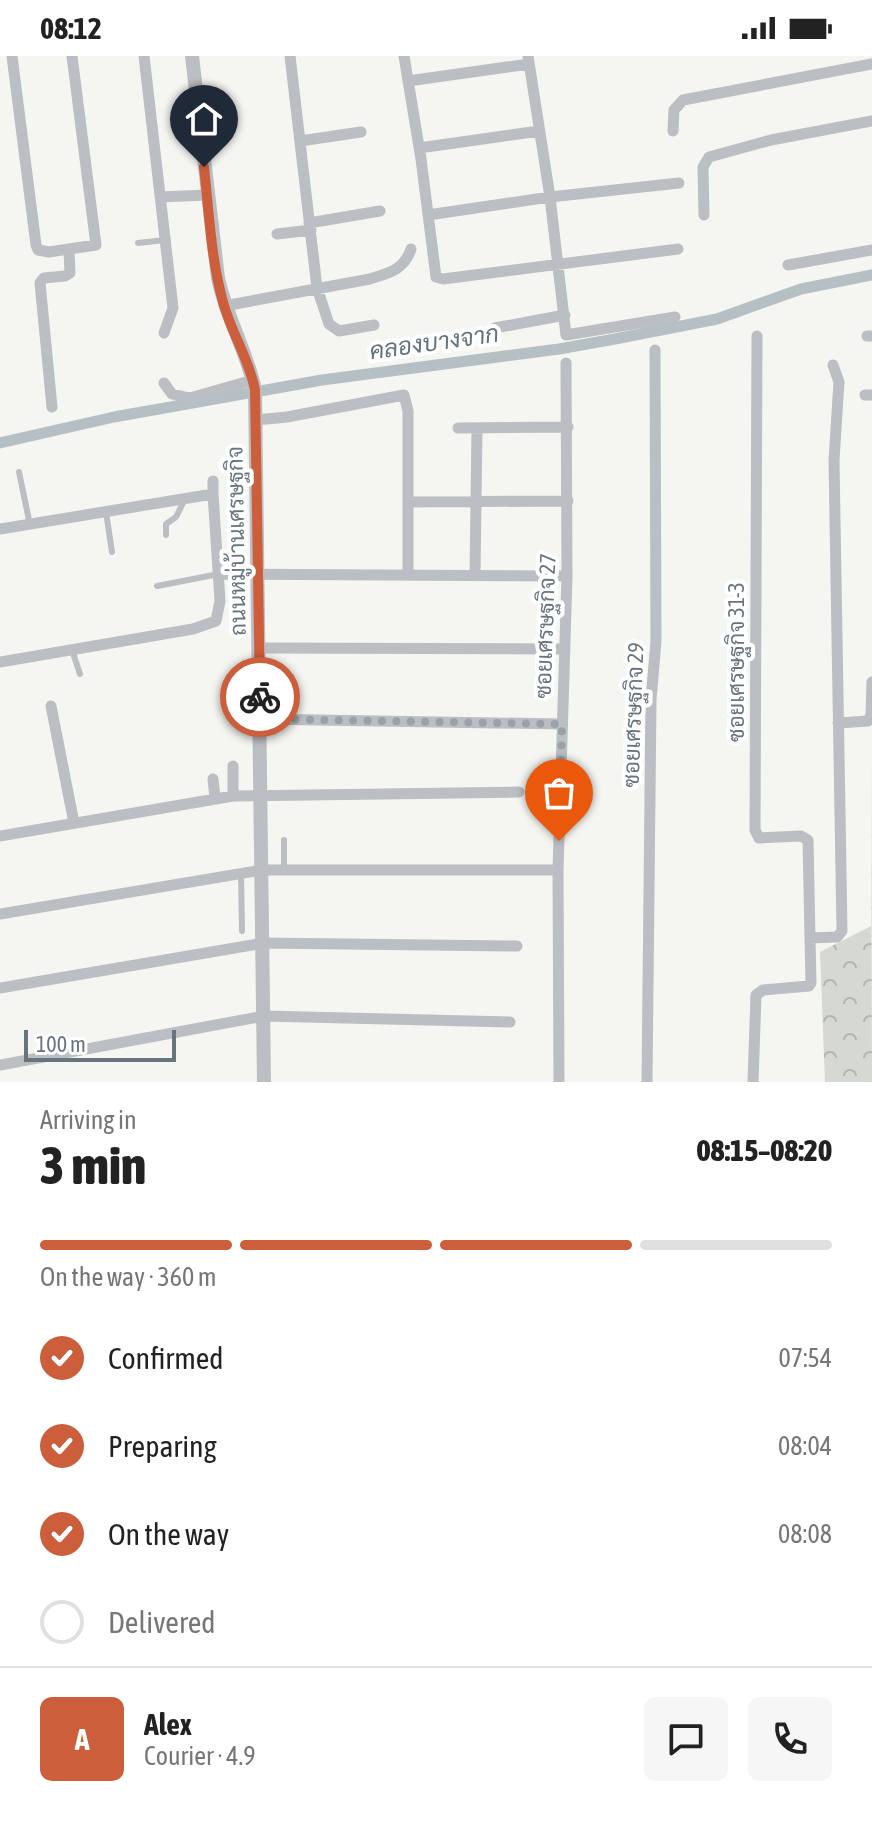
<!DOCTYPE html>
<meta charset="utf-8">
<style>
body{margin:0;font-family:"Asap Condensed",Sarabun,sans-serif;background:#f6f6f6;color:#222;height:100vh;display:flex;flex-direction:column;font-size:30px;white-space:nowrap}
*{box-sizing:border-box;margin:0}
p{font-size:26px;color:#767676}
.icon{flex:none;width:44px;height:44px;fill:none;stroke:currentColor;stroke-width:2;stroke-linecap:round;stroke-linejoin:round}
.map{position:relative;height:1026px;overflow:hidden}
.drawer{display:flex;flex-direction:column;background:#fff;flex:1}
.drawer>*{flex:none}
.scale{position:absolute;left:24px;bottom:20px;width:152px;box-sizing:border-box;padding-left:8px;border:4px solid #68757f;border-top:0;font-size:22px;line-height:28px;white-space:nowrap;color:#68757f;-webkit-text-stroke:6px #fff;paint-order:stroke}
.pin{position:absolute;display:grid;place-items:center;width:68px;height:68px;color:#fff;margin:-82px -34px;border-radius:50% 50% 50% 0;rotate:-45deg;box-shadow:0 0 8px #0007}
.pin .icon{rotate:45deg}
.courier{position:absolute;display:grid;place-items:center;width:80px;height:80px;margin:-40px;border:6px solid #cc5e3b;border-radius:50%;background:#fff;color:#222;box-shadow:0 2px 10px #0007}
.head em{font-style:normal;font-weight:800}
.head div{display:flex;flex-direction:column-reverse}
.head{display:flex;align-items:center;justify-content:space-between;height:136px;padding:0 40px}
h1{font-size:52px;font-weight:800;line-height:60px}
.bar{display:grid;grid-template-columns:repeat(4,1fr);gap:12px 8px;align-content:center;height:96px;padding:0 40px}
.bar i{height:10px;border-radius:6px;background:#e0e0e0}
.bar .current{background:#cc5e3b}
.bar p{grid-column:span 4}
.line{display:flex;align-items:center;gap:20px;padding:0 40px;border-top:2px solid #e0e0e0}
.line div{flex:1}
.round{display:grid;place-items:center;flex:none;width:84px;height:84px;border-radius:12px;background:#f6f6f6}
ol{padding:0 40px;list-style:none}
li{display:flex;align-items:center;gap:24px;height:88px}
li p{margin-inline-start:auto}
li .icon{padding:8px;border-radius:50%;background:#cc5e3b;color:#fff;stroke-width:4}
li:last-child{color:#767676}
li i{width:44px;height:44px;border:4px solid #e0e0e0;border-radius:50%}
.status{display:flex;justify-content:space-between;align-items:center;height:56px;padding:0 40px;background:#fff;direction:ltr}
.status svg{height:22px;fill:currentColor}
.map>svg:first-child{display:block}
</style>
<div class="status"><b>08:12</b><svg viewBox="0 0 49 12"><path d="M0 12V9h3v3zM5 12V6h3v6zM10 12V3h3v9zM15 12V0h3v12zM26 1h20v11H26zM47 4h2v5h-2z"/></svg></div>
<div class="map">
<svg width="872" height="1026" viewBox="0 0 872 1026">
<defs>
<pattern id="forest-crowns" width="20" height="18" patternUnits="userSpaceOnUse" patternTransform="scale(2)"><rect width="20" height="18" fill="#d5d9d2"/><path d="M2 6a3 3 0 1 1 6 0M12 15a3 3 0 1 1 6 0" fill="none" stroke="#b1b5b0"/></pattern>
</defs>
<rect width="100%" height="100%" fill="#f5f5f2"/>
<path fill="url(#forest-crowns)" d="M871 689 872 1026H825L820 896 871 870Z"/>
<g fill="none" stroke-linecap="round" stroke-linejoin="round">
<path stroke="#b6c0c4" stroke-width="11" d="M0 387 114 361 322 324 559 293 615 283 717 263 801 233 872 219"/>
<path stroke="#bbbec2" stroke-width="6" d="M138 187 165 184
M19 416 30 469
M106 456 112 496
M166 479V468L176 461 185 443
M157 530 219 518
M72 594 80 618
M284 784V815
M241 818 242 875"/>
<path stroke="#bbbec2" stroke-width="11" d="M12 0 36 189 38 194 49 196 96 189 72 0
M144 0 173 252 164 277
M290 0 317 232 329 268 339 275 374 269
M404 0 421 103 436 221 443 223 678 193
M528 0 550 141 566 279 675 261
M408 25 529 8
M673 75 674 54 683 44 872 8
M300 85 361 76
M419 92 539 75
M160 141 207 139
M428 159 550 141 679 127
M704 159 703 111 709 101 771 84 872 65
M309 167 380 155
M277 178 311 174
M788 209 872 194
M224 250 370 223C389 217 404 214 411 193
M495 272 565 259
M757 280 755 774 759 782 801 780 808 784 810 882
M867 280H872
M164 327 172 338 190 342 253 324
M865 339H872
M52 351 40 227 44 222 65 220 70 217 69 194
M256 364 287 361 404 339 408 355V517
M458 372 568 371
M408 446 568 445
M0 473 213 438V425
M219 518 567 520
M475 518 477 372
M259 592 565 593
M0 606 193 573 216 565 220 545 213 438
M51 650 74 767
M260 663 562 668
M838 667 868 665 871 659 872 626
M233 710V740
M213 723 215 742
M0 780 233 740 519 736
M0 858 262 814H558
M0 932 264 887 517 890
M0 1009 264 960 510 966
M559 1026 558 814 567 520 566 307
M647 1026 651 644 656 585 655 294
M753 1026 756 939 763 934 809 930 811 927 810 882 837 881 842 875 834 404 839 326 833 309"/>
<path stroke="#bbbec2" stroke-width="14" d="M192 0 218 222C226 261 247 295 255 334L264 1026"/>
</g>
<g fill="none" stroke-linecap="round" stroke-linejoin="round">
<path stroke="#99a2a7" stroke-width="8" stroke-dasharray="0 14.4" d="M260 641V663L562 668 559 785"/>
<path stroke="#cc5e3b" stroke-width="10" d="M204 111C209 156 211 203 223 246 231 277 249 302 255 334L260 641"/>
</g>
<g text-anchor="middle" dominant-baseline="central" stroke-width="8" stroke-linejoin="round" paint-order="stroke">
<g font-size="22" fill="#68757f" stroke="#fff">
<text transform="translate(236 485) rotate(-91)">ถนนหมู่บ้านเศรษฐกิจ</text>
<text transform="translate(545 570) rotate(-88)">ซอยเศรษฐกิจ 27</text>
<text transform="translate(736 606) rotate(-90)">ซอยเศรษฐกิจ 31-3</text>
<text transform="translate(633 659) rotate(-88)">ซอยเศรษฐกิจ 29</text>
</g>
<g font-size="24" font-style="italic" fill="#63757c" stroke="#fff">
<text transform="translate(434 286) rotate(-8)">คลองบางจาก</text>
</g>
</g>
</svg>
<div class="scale">100 m</div>
<div class="pin" style="left:559px;top:785px;background:#ea580c"><svg class="icon" aria-label="bag" viewBox="0 0 24 24"><path d="M5 8h14l-1 12H6zM9 8a3 3 0 0 1 6 0"/></svg></div>
<div class="pin" style="left:204px;top:111px;background:#1f2937"><svg class="icon" aria-label="home" viewBox="0 0 24 24"><path d="M3 11l9-7 9 7M6 9v11h12V9"/></svg></div>
<div class="courier" style="left:260px;top:641px"><svg class="icon" aria-label="bike" viewBox="0 0 24 24"><circle cx="6" cy="16" r="4"/><circle cx="18" cy="16" r="4"/><path d="M6 16l4-8h5l3 8M10 8l3 8H6M13 5h3"/></svg></div>
</div>
<section class="drawer">
<div class="head"><div><h1>3 min</h1><p>Arriving in</p></div><em>08:15–08:20</em></div>
<div class="bar"><i class="current"></i><i class="current"></i><i class="current"></i><i></i><p>On the way · 360 m</p></div>
<ol>
<li><svg class="icon" aria-label="check" viewBox="0 0 24 24"><path d="M5 12l5 5 9-10"/></svg>Confirmed<p>07:54</p></li>
<li><svg class="icon" aria-label="check" viewBox="0 0 24 24"><path d="M5 12l5 5 9-10"/></svg>Preparing<p>08:04</p></li>
<li><svg class="icon" aria-label="check" viewBox="0 0 24 24"><path d="M5 12l5 5 9-10"/></svg>On the way<p>08:08</p></li>
<li><i></i>Delivered</li>
</ol>
<div class="line" style="height:144px"><b class="round" style="background:#cc5e3b;color:#fff">A</b><div><b>Alex</b><p>Courier · 4.9</p></div><a class="round"><svg class="icon" aria-label="chat" viewBox="0 0 24 24"><path d="M4 5h16v11H9l-5 4z"/></svg></a><a class="round"><svg class="icon" aria-label="phone" viewBox="0 0 24 24"><path d="M5 4h4l2 5-3 2q2 4 5 5l2-3 5 2v4C11 20 4 13 5 4z"/></svg></a></div>
</section>
